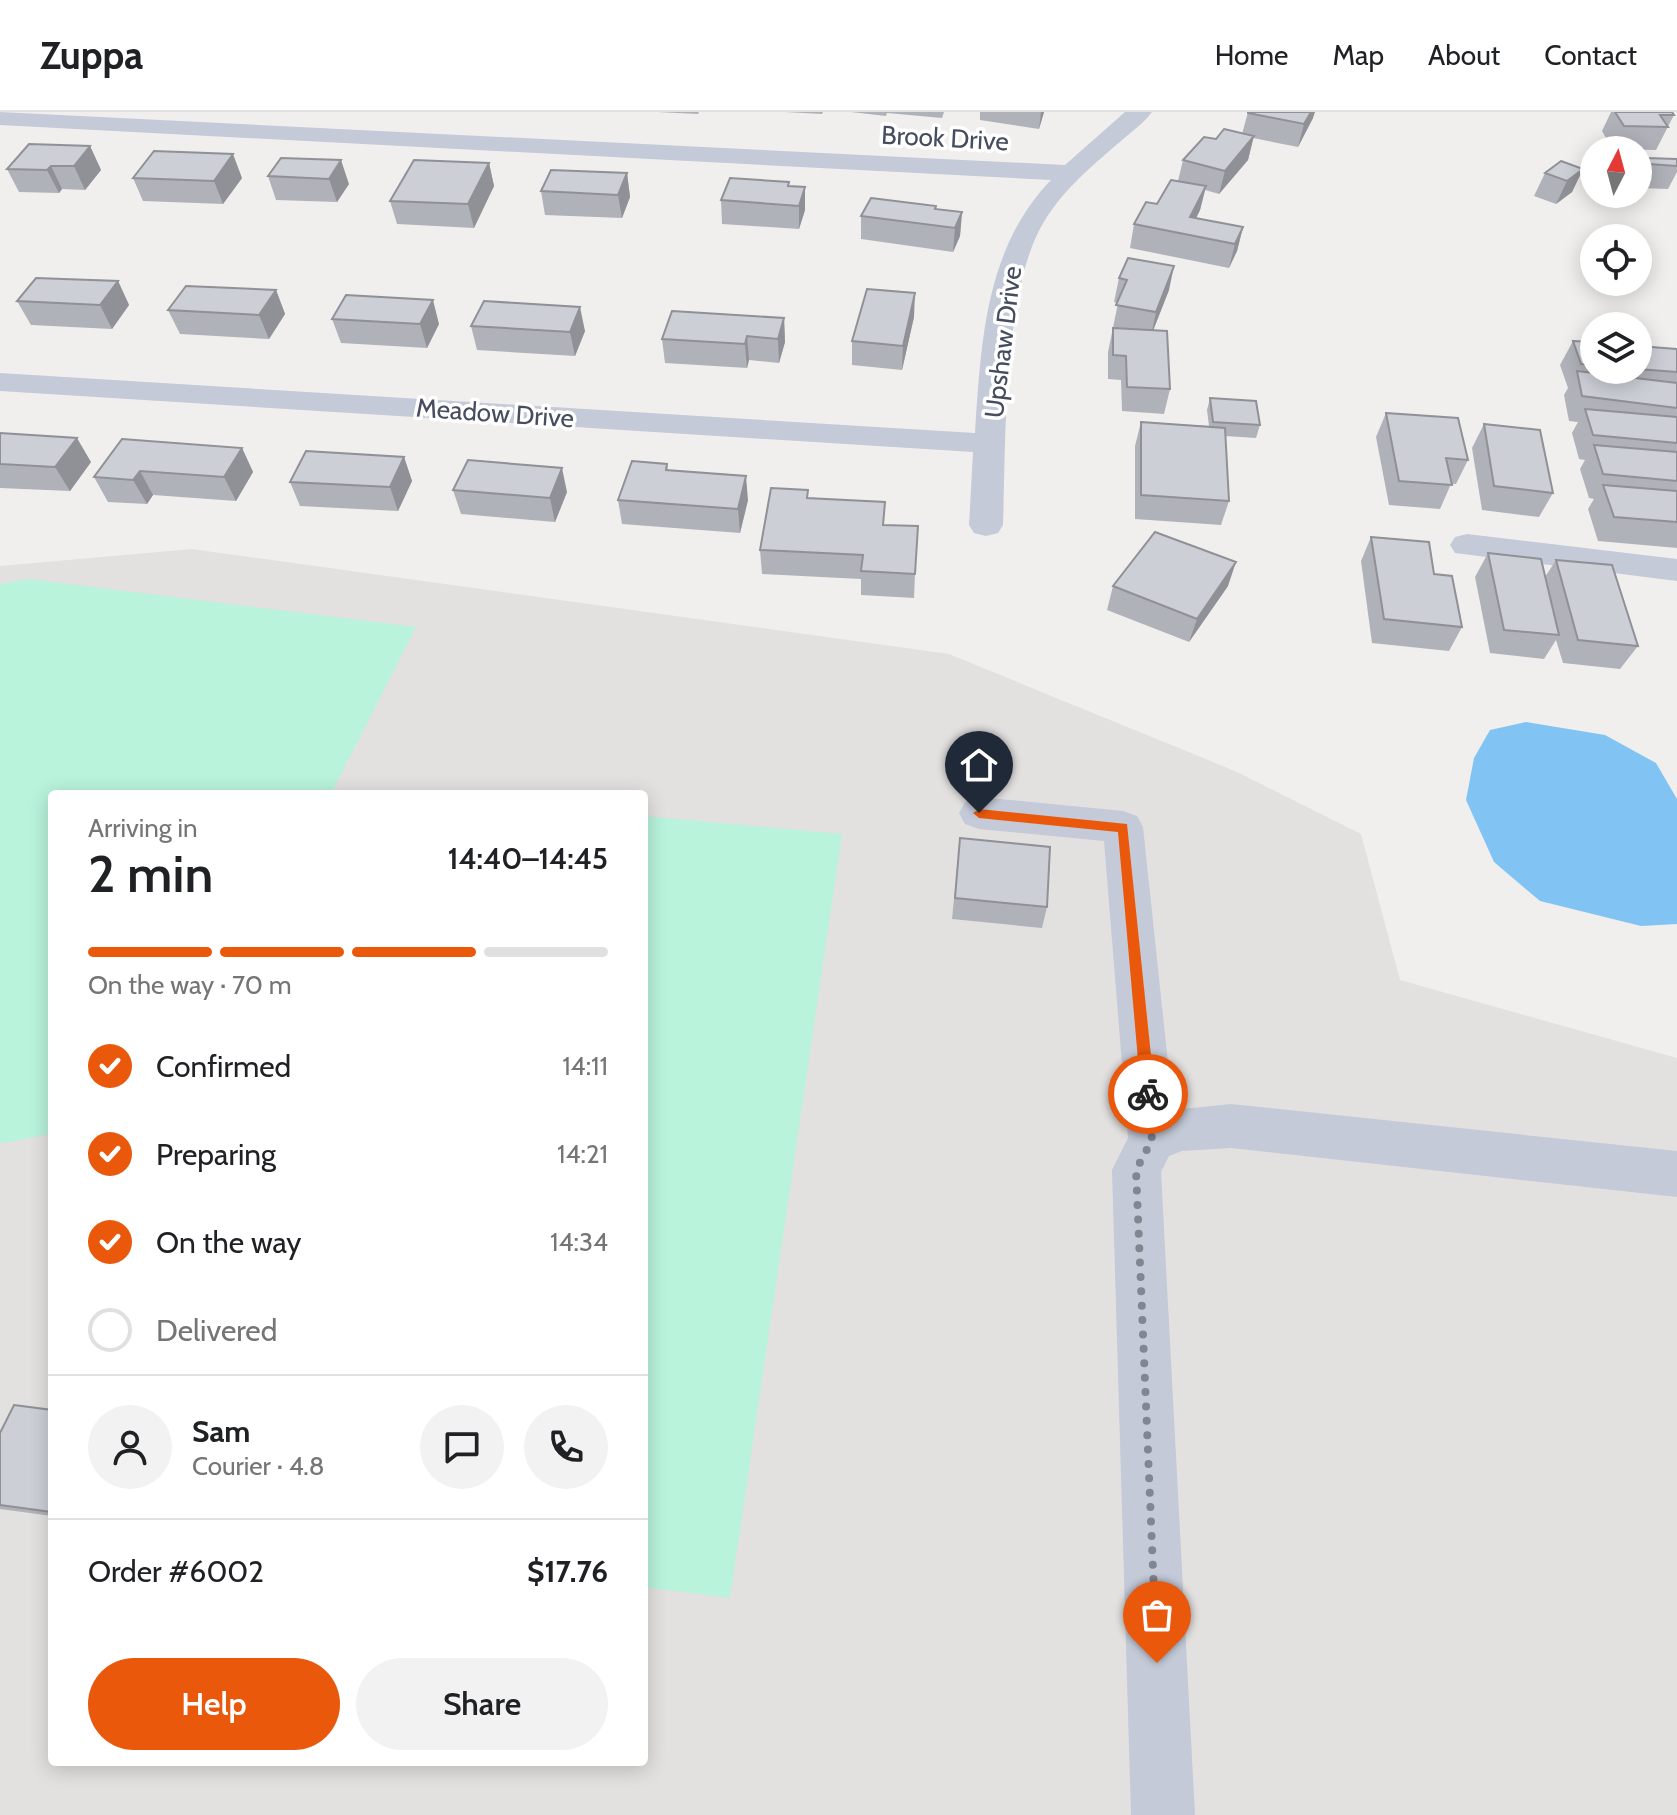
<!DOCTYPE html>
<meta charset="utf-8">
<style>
body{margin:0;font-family:Cabin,sans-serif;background:#f2f2f2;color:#202124;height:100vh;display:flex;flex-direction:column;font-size:30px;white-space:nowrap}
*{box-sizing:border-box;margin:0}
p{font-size:26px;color:#757577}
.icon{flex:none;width:44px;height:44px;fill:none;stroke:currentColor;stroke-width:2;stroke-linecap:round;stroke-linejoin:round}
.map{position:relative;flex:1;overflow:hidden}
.details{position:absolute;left:48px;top:678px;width:600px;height:976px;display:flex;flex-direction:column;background:#fff;border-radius:8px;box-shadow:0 4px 20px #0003}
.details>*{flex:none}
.needle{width:52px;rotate:6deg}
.tools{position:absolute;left:1580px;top:24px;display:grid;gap:16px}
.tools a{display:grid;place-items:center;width:72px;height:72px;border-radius:50%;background:#fff;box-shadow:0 4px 20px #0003;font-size:40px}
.pin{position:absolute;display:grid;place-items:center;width:68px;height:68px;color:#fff;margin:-82px -34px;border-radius:50% 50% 50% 0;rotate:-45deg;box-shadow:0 0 8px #0007}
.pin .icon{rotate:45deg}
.courier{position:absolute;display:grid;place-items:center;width:80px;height:80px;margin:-40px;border:6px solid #ea580c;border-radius:50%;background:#fff;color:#222;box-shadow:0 2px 10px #0007}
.headline em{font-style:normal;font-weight:600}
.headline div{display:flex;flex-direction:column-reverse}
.headline{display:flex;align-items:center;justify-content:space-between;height:136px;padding:0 40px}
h1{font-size:52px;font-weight:600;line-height:60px}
.bar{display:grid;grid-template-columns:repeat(4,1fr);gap:12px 8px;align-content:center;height:96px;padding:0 40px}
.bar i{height:10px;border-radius:6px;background:#e0e0e0}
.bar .current{background:#ea580c}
.bar p{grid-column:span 4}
.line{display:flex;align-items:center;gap:20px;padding:0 40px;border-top:2px solid #e0e0e0}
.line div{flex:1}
.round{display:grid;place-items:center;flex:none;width:84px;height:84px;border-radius:42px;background:#f2f2f2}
ol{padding:0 40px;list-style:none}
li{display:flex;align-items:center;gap:24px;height:88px}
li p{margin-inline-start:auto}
li .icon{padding:8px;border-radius:50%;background:#ea580c;color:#fff;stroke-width:4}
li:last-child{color:#757577}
li i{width:44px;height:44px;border:4px solid #e0e0e0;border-radius:50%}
.button{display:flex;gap:16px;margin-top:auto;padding:16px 40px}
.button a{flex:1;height:92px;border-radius:48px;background:#ea580c;color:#fff;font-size:32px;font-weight:600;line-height:92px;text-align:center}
.button a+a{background:#f2f2f2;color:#202124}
header{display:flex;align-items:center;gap:48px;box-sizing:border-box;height:112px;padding:0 40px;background:#fff;border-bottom:2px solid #e0e0e0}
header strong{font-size:38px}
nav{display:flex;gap:44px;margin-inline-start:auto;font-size:28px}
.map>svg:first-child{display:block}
</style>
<header>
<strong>Zuppa</strong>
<nav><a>Home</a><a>Map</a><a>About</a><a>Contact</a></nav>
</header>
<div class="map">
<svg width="1677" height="1703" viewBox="0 0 1677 1703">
<rect width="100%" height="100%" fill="#f1efee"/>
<path fill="#e3e0e0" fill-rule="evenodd" d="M192 437 949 542 1235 659 1361 722 1400 868 1677 946V1703H0V454ZM52 682H644V1650H52Z"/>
<path fill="#b9f3dc" d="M28 467 416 515 331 682H52V1022L3 1031 0 1030V472Z
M644 704 842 722 730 1486 644 1475Z"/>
<path fill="#81c4f4" d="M1526 610 1605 623 1656 651 1677 687V812L1641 814 1540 789 1494 750 1466 688 1474 646 1490 618Z"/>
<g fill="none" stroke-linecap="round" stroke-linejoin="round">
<path fill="#c4cad8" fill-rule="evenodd" d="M0 0 1065 53 1125 0H1152C1144 11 1131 20 1121 29 1094 52 1064 77 1045 108 1002 176 1006 332 1003 413L998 421 986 424 974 421 969 413 973 340 0 279V261L975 321C981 231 985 136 1051 68L0 13Z
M1467 422 1677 447V469L1455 441 1450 433 1455 425Z
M979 685 1123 699 1137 704 1143 715 1173 998 1231 992 1677 1039V1085L1231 1036 1182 1039 1169 1044 1161 1060 1195 1703H1131L1112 1058 1128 1026 1104 729 979 717 965 712 959 701 965 690Z"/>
</g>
<path fill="#b0b2b9" d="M657 0H699L698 2Z
M785 0H823L822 2Z
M851 0H944L942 6 887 1 886 4Z
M980 0H1044L1039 17 980 8Z
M1248 0 1313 6 1298 35 1253 26 1248 48 1219 82 1205 78 1200 98 1196 106 1243 115 1237 139 1229 156 1130 136 1134 112 1157 92 1178 69 1183 48 1216 27 1242 22Z
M1611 0H1672L1674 3 1656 38 1612 37 1602 19Z
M90 34 101 58 85 78 62 77 59 81 19 80 7 57Z
M281 46 349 72 337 90 276 88 268 64Z
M1646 46 1677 47V60L1668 77 1638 76V60Z
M489 51 494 74 474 116 397 112 390 89Z
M1583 57 1572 80 1556 92 1534 84 1545 61Z
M627 61 630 85 622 106 545 103 541 79Z
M133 66H242L223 92 143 89Z
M789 74 805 98 799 117 722 112 721 88Z
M936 97 962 100 960 124 953 140 861 127V104Z
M1119 166 1169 178 1153 218 1170 277 1164 302 1122 299 1121 268 1108 267V240L1118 191 1114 190Z
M118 169 129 193 112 217 31 213 17 189Z
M276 178 285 202 269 227 180 222 168 198Z
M914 205 902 258 852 253V229Z
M784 206 785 230 779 251 749 248 747 256 665 251 662 227Z
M332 207 439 212 427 236 341 231Z
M471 214 585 219 575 244 477 238Z
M1573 229 1594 230V258H1638V234L1677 237V436L1598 429 1588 397 1594 387 1589 386 1580 357 1585 348 1579 347 1572 321 1578 310 1569 309 1564 283 1568 276 1560 253Z
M1210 286 1260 313 1256 326 1225 324 1229 389 1221 413 1135 407V334L1141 310 1209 314 1207 298Z
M1386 301 1468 348 1456 372H1451L1440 397 1389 393 1376 325Z
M1484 312 1553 381 1539 405 1482 398 1472 336Z
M0 321 91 350 70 379 0 376Z
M242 336 253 360 236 389 153 383 147 392 108 390 94 365Z
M404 345 412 369 398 399 300 394 290 370Z
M667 352 668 358 748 388 740 421 622 412 618 388Z
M453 378 567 380 555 410 461 402Z
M808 386 884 413 915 462 914 486 861 483V467L762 462 760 438Z
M1371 425 1434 462 1462 515 1449 539 1372 531 1361 449Z
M1488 441 1545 465 1556 448 1638 534 1620 557 1563 551 1556 528 1544 547 1490 541 1475 465Z
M1113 474H1228L1189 530 1107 498Z
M960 726 1047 795 1042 816 952 807Z
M52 1298V1404L0 1397V1321Z"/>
<path fill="#909196" d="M1041 0H1044L1039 17Z
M1311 0H1315L1313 6 1298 35 1304 12Z
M1254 24 1248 48 1219 82 1225 59Z
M90 34 101 58 85 78 74 54Z
M233 42 242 66 223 92 214 69Z
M341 48 349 72 337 90 329 67Z
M489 51 494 74 474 116 468 92Z
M51 54 62 77 59 81 47 58Z
M1583 57 1572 80 1556 92 1567 69Z
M627 61 630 85 622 106 618 83Z
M1206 74 1200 98 1188 123 1190 105Z
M805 75V98L799 117V94Z
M962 100 960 124 953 140 955 116Z
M1243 115 1237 139 1229 156 1235 132Z
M1174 154 1169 178 1151 224 1156 200Z
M118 169 129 193 112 217 100 193Z
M276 178 285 202 269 227 259 203Z
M915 181 914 205 902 258 903 234Z
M433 188 439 212 427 236 420 212Z
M580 195 585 219 575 244 570 220Z
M784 206 785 230 779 251 778 227Z
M747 224 749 248 747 256 745 232Z
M77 326 91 350 70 379 55 355Z
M242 336 253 360 236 389 224 365Z
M404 345 412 369 398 399 390 375Z
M562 356 567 380 555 410 550 386Z
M140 359 153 383 147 392 133 368Z
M746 364 748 388 740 421 738 397Z
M1236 450 1228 474 1189 530 1197 507Z"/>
<path fill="#cdcfd7" stroke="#909196" stroke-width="2" d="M1248 0H1311L1304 12 1248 1Z
M1615 0H1672L1674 3H1660L1668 15 1624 14Z
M1224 17 1254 24 1225 59 1183 48 1204 25 1216 27Z
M29 32 90 34 74 54H51L47 58 7 57Z
M154 39 233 42 214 69 133 66Z
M281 46 341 48 329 67 268 64Z
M1646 46 1677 47V54L1649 52Z
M414 48 489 51 468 92 390 89Z
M1561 49 1583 57 1567 69 1545 61Z
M551 58 627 61 618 83 541 79Z
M730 66 789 70 788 74 805 75 799 94 721 88Z
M1171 68 1206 74 1190 105 1243 115 1235 132 1134 112 1146 90 1157 92Z
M871 86 936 94 935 97 962 100 955 116 861 104Z
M1128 146 1174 154 1156 200 1116 193 1127 168 1119 166Z
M36 166 118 169 100 193 17 189Z
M186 174 276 178 259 203 168 198Z
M867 177 915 181 903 234 852 229Z
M346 183 433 188 420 212 332 207Z
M484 189 580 195 570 220 471 214Z
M672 199 784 206 778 227 747 224 745 232 662 227Z
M1113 216 1167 219 1170 277 1127 275 1126 244 1113 243Z
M1573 229 1594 230V253L1581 252Z
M1638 234 1677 237V260L1638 257Z
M1577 259 1677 271V296L1582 284Z
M1210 286 1256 289 1260 313 1213 310Z
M1585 297 1677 305V331L1593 323Z
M1386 301 1458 306 1468 348 1446 346 1452 373 1399 369Z
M1141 310 1225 316 1229 389 1141 383Z
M1484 312 1540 318 1553 381 1494 374Z
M0 321 77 326 55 355 0 352Z
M122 327 242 336 224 365 140 359 133 368 94 365Z
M1594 333 1677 340V369L1603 362Z
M306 339 404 345 390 375 290 370Z
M468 348 562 356 550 386 453 378Z
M632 349 667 352 666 358 746 364 738 397 618 388Z
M1603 373 1677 379V410L1614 405Z
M771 376 808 378 807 386 885 390 883 413 918 414 915 462 861 459 863 443 760 438Z
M1155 420 1236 450 1197 507 1113 474Z
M1371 425 1429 430 1434 462 1452 464 1462 515 1384 507Z
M1488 441 1541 447 1559 523 1504 518Z
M1556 448 1612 453 1638 534 1578 528Z
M960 726 1050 735 1047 795 955 786Z
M14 1293 52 1298V1400L0 1393V1321Z"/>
<path fill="#ea580c" d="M979 697 1127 712 1155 982 1152 986 1148 988 1141 982 1118 720 979 706 973 701Z"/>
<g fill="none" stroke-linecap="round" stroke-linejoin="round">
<path stroke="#818690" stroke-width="8" stroke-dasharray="0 14.4" d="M1148 982 1152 1028 1136 1058 1157 1551"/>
</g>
<g text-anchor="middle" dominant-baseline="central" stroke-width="7" stroke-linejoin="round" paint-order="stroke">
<g font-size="26" fill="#454d5e" stroke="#fff">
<text transform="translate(945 26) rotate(3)">Brook Drive</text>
<text transform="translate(1003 230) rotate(-83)">Upshaw Drive</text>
<text transform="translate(495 301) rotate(4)">Meadow Drive</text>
</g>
</g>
</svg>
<div class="tools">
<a><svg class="needle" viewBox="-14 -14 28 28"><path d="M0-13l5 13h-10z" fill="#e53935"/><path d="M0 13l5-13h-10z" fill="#757577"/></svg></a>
<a><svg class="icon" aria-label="locate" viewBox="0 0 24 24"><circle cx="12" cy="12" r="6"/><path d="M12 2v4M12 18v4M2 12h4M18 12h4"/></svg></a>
<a><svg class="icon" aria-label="layers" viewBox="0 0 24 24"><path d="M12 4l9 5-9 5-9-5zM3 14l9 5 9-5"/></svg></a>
</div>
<div class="pin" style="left:1157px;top:1551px;background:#ea580c"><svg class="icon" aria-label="bag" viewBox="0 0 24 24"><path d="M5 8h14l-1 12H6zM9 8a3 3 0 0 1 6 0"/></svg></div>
<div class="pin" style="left:979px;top:701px;background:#1f2937"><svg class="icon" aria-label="home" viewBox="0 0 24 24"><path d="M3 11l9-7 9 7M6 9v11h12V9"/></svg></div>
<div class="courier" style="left:1148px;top:982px"><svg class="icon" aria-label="bike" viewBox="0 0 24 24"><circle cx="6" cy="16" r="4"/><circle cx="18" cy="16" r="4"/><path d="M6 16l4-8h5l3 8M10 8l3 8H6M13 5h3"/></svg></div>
<section class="details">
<div class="headline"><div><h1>2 min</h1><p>Arriving in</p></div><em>14:40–14:45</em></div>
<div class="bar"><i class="current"></i><i class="current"></i><i class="current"></i><i></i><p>On the way · 70 m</p></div>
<ol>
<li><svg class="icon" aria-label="check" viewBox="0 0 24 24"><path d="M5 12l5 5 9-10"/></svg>Confirmed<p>14:11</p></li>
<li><svg class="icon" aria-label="check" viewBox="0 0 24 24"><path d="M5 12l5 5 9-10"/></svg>Preparing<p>14:21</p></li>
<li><svg class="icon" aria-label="check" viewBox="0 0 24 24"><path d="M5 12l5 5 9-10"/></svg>On the way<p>14:34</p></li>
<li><i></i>Delivered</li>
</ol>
<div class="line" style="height:144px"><a class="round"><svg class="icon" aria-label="person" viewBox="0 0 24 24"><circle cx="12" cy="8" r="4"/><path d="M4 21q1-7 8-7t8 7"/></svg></a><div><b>Sam</b><p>Courier · 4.8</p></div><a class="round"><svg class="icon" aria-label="chat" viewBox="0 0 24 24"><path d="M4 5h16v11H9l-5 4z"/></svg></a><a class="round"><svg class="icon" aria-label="phone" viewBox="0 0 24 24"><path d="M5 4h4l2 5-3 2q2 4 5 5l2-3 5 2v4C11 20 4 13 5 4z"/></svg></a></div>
<div class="line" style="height:104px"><div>Order #6002</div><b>$17.76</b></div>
<div class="button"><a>Help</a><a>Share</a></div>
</section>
</div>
